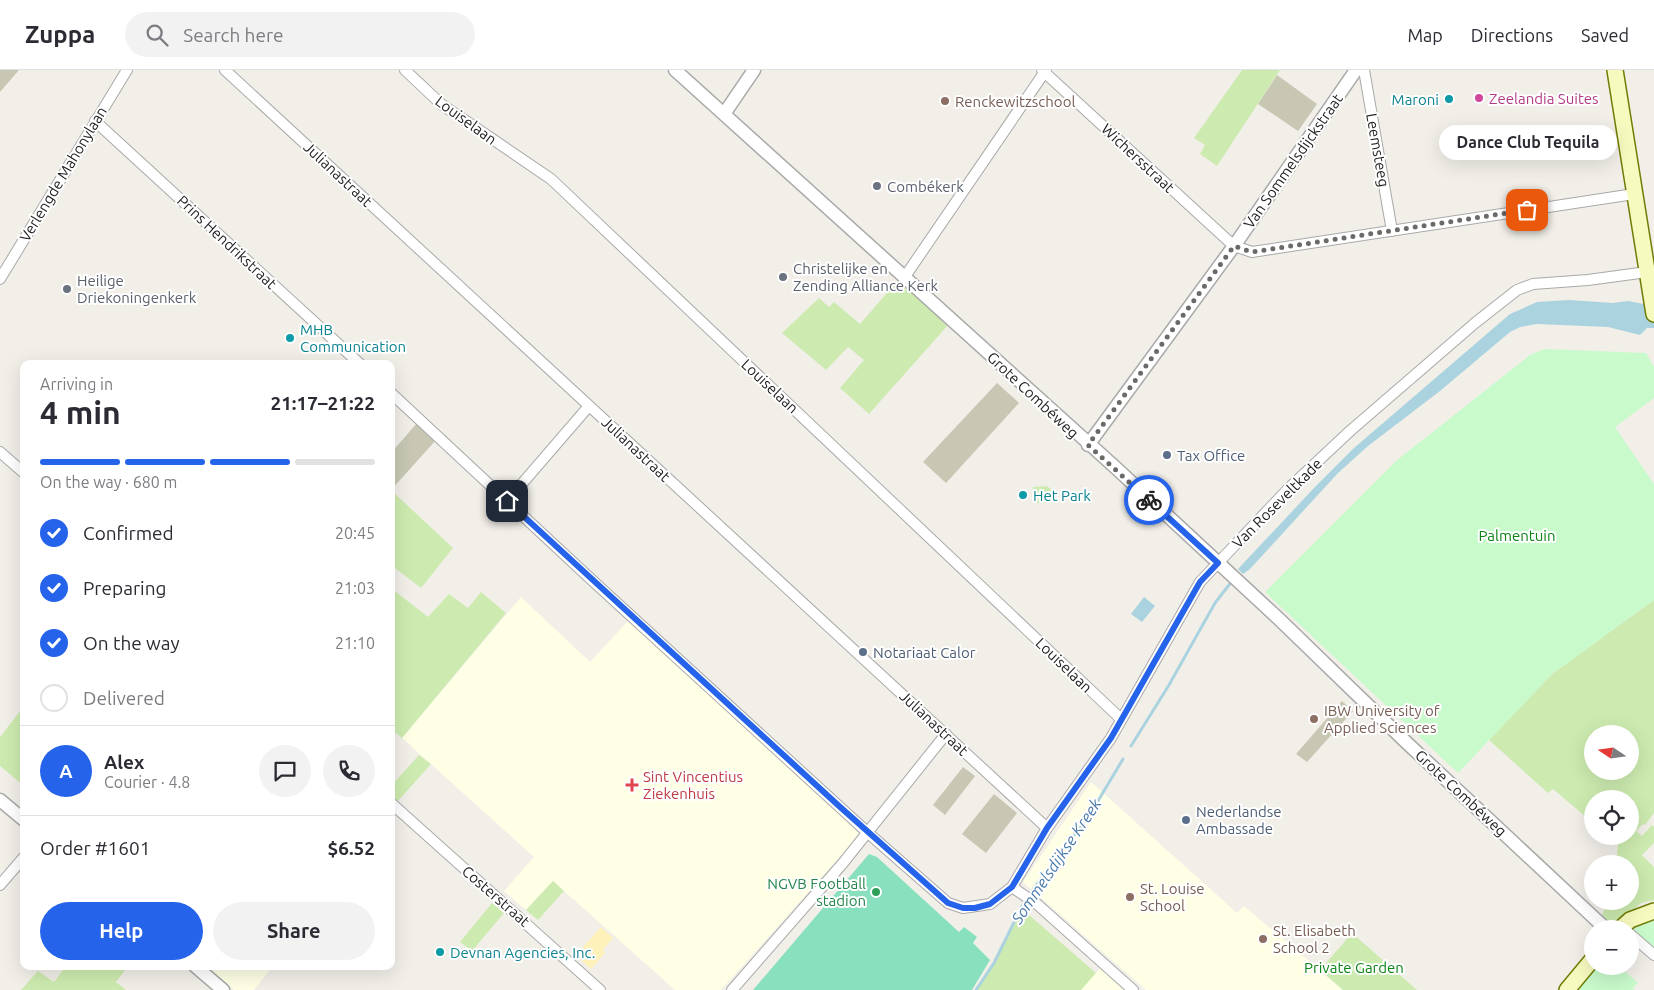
<!DOCTYPE html>
<meta charset="utf-8">
<style>
body{margin:0;font-family:Ubuntu,sans-serif;background:#f2f2f3;color:#2b2b33;height:100vh;display:flex;flex-direction:column;font-size:19px;white-space:nowrap}
*{box-sizing:border-box;margin:0}
p{font-size:16px;color:#7c7c81}
.icon{flex:none;width:28px;height:28px;fill:none;stroke:currentColor;stroke-width:2;stroke-linecap:round;stroke-linejoin:round}
.map{position:relative;flex:1;overflow:hidden}
.side{position:absolute;left:20px;top:290px;width:375px;height:610px;display:flex;flex-direction:column;background:#fff;border-radius:10px;box-shadow:0 5px 20px #0002}
.side>*{flex:none}
.needle{width:32px;rotate:283deg}
.controls{position:absolute;left:1584px;top:655px;display:grid;gap:10px}
.controls a{display:grid;place-items:center;width:55px;height:55px;border-radius:50%;background:#fff;box-shadow:0 5px 20px #0002;font-size:25px}
.pin{position:absolute;display:grid;place-items:center;width:42px;height:42px;color:#fff;margin:-21px;border-radius:10px;box-shadow:0 2px 8px #0006}
.courier{position:absolute;display:grid;place-items:center;width:50px;height:50px;margin:-25px;border:4px solid #2563eb;border-radius:50%;background:#fff;color:#222;box-shadow:0 1px 6px #0007}
.bubble{position:absolute;height:35px;border-radius:18px;background:#fff;box-shadow:0 5px 20px #0002;font-size:16px;font-weight:600;line-height:35px;text-align:center}
.headline em{font-style:normal;font-weight:600}
.headline div{display:flex;flex-direction:column-reverse}
.headline{display:flex;align-items:center;justify-content:space-between;height:85px;padding:0 20px}
h1{font-size:32px;font-weight:600;line-height:38px}
.bar{display:grid;grid-template-columns:repeat(4,1fr);gap:8px 5px;align-content:center;height:60px;padding:0 20px}
.bar i{height:6px;border-radius:4px;background:#e1e1e2}
.bar .active{background:#2563eb}
.bar p{grid-column:span 4}
.line{display:flex;align-items:center;gap:12px;padding:0 20px;border-top:1px solid #e1e1e2}
.line div{flex:1}
.round{display:grid;place-items:center;flex:none;width:52px;height:52px;border-radius:26px;background:#f2f2f3}
ol{padding:0 20px;list-style:none}
li{display:flex;align-items:center;gap:15px;height:55px}
li p{margin-inline-start:auto}
li .icon{padding:5px;border-radius:50%;background:#2563eb;color:#fff;stroke-width:4}
li:last-child{color:#7c7c81}
li i{width:28px;height:28px;border:2px solid #e1e1e2;border-radius:50%}
.primary-button{display:flex;gap:10px;margin-top:auto;padding:10px 20px}
.primary-button a{flex:1;height:58px;border-radius:30px;background:#2563eb;color:#fff;font-size:20px;font-weight:600;line-height:58px;text-align:center}
.primary-button a+a{background:#f2f2f3;color:#2b2b33}
header{display:flex;align-items:center;gap:30px;box-sizing:border-box;height:70px;padding:0 25px;background:#fff;border-bottom:1px solid #e1e1e2}
header strong{font-size:24px}
nav{display:flex;gap:28px;margin-inline-start:auto;font-size:18px}
.search{width:350px;height:45px;background:#f2f2f3;display:flex;align-items:center;gap:12px;box-sizing:border-box;padding:0 18px;border-radius:28px;color:#7c7c81;font-size:19px}
.map>svg:first-child{display:block}
</style>
<header>
<strong>Zuppa</strong>
<div class="search"><svg class="icon" aria-label="search" viewBox="0 0 24 24"><circle cx="10" cy="10" r="6"/><path d="M15 15l6 6"/></svg>Search here</div>
<nav><a>Map</a><a>Directions</a><a>Saved</a></nav>
</header>
<div class="map">
<svg width="1654" height="920" viewBox="0 0 1654 920">
<rect width="100%" height="100%" fill="#f2efe9"/>
<path fill="#ffffe5" d="M521 527 590 592 628 551 862 762 721 920H675L553 811 526 840 504 821 534 787 402 668Z
M1091 712 1237 843 1244 836 1343 920H1146L1023 812Z
M206 896H273L254 920H234Z
M1100 898 1124 920H1081Z"/>
<path fill="#c7c7b4" d="M0 0H19L0 22Z
M1277 5 1317 34 1298 61 1258 34Z
M997 313 1019 333 946 413 923 392Z
M417 353 436 370 391 420V383Z
M1342 631 1353 641 1307 692 1296 684Z
M963 697 975 706 945 745 933 735Z
M994 724 1017 743 986 783 962 764Z"/>
<path fill="#cdebb0" fill-rule="evenodd" d="M1242 0H1280L1217 96 1200 84 1205 75 1194 68Z
M899 209 949 254 869 344 840 318 864 290 848 277 826 300 782 263 819 228 829 237 834 232 860 254Z
M1047 416 1051 419V433H1037L1033 430V417Z
M391 420 453 478 421 518 391 495Z
M391 518 428 547 449 524 468 538 481 522 506 543 402 668 391 659Z
M1654 530V743L1645 755 1643 754 1636 761 1642 766 1652 755 1654 757V773L1642 785 1654 797V830L1641 833 1620 853H1610L1602 845 1607 833 1605 831H1630V794H1609L1617 785 1618 774 1609 766H1630V729H1592V752L1553 719 1548 723 1489 670 1552 604ZM1592 664H1630V701H1592Z
M24 636V716L0 696V667Z
M419 685 431 694 398 731 391 725V716Z
M553 811 564 821 538 850 526 840Z
M492 833 504 843 472 881 460 872Z
M1021 838 1096 903 1081 920H976L994 893Z
M1352 863 1417 920H1343L1320 900Z
M66 896H128L116 912 126 920H21L38 901 54 912Z"/>
<path fill="#fff1ba" d="M601 857 613 868 603 880 605 883 591 899 576 885Z"/>
<path fill="#c8facc" d="M1544 279 1646 283 1654 297V328L1615 357 1654 414V530L1552 604 1458 703 1265 522 1396 391 1530 285Z
M1654 846V882L1629 858Z
M1594 896H1619L1638 913 1633 918 1635 920H1580L1581 910Z"/>
<path fill="#88e0be" d="M869 784 877 787 959 862 964 857 977 867 973 873 990 890 972 920H753Z"/>
<path fill="#aad3df" d="M1569 230 1613 233 1628 231 1654 236V258H1647L1640 265 1608 257 1537 254 1520 257 1510 262 1440 321 1368 376 1338 403 1250 499 1243 504 1238 499 1314 418 1354 378 1510 244 1537 232Z
M1144 527 1155 536 1142 552 1131 544Z"/>
<g fill="none" stroke-linecap="round" stroke-linejoin="round">
<path stroke="#aad3df" stroke-width="3" d="M1131 676 1169 615 1215 533 1232 511
M976 920 994 893 1021 838 1034 818 1089 746 1123 689"/>
<defs>
<path id="minor" d="M225 0 1047 758
M405 0 441 34 551 109 1121 649
M1042 0 1234 176 1252 182 1634 124
M1364 0 1392 161
M95 51 360 294
M904 208 1046 0
M0 209 127 0
M391 323 594 512 867 762 948 833 963 838 990 834 1012 817 1047 758 1111 668 1200 512 1287 420 1350 361 1475 253 1517 220 1533 214 1588 210 1647 202
M0 382 24 403
M507 431 589 336
M391 733 600 920
M0 815 24 787
M1012 817 1038 835 1133 920
M1630 864 1654 885
M732 920 843 793 946 664"/>
<path id="tertiary" d="M675 0 1116 398 1280 550 1407 673 1606 859
M724 44 754 0
M1088 375 1234 176 1356 0
M0 730 24 750
M195 896 223 920"/>
<path id="secondary" d="M1615 0 1654 244
M1620 859 1630 850 1654 841
M1567 920 1592 890"/>
</defs>
<use href="#minor" stroke="#a9a9a9" stroke-width="12"/>
<use href="#tertiary" stroke="#a9a9a9" stroke-width="15"/>
<use href="#secondary" stroke="#707d05" stroke-width="18"/>
<use href="#minor" stroke="#fff" stroke-width="10"/>
<use href="#tertiary" stroke="#fff" stroke-width="12"/>
<use href="#secondary" stroke="#f7fabf" stroke-width="15"/>
</g>
<g fill="none" stroke-linecap="round" stroke-linejoin="round">
<path stroke="#6b6a68" stroke-width="5" stroke-dasharray="0 9" d="M1149 430 1088 375 1234 176 1252 182 1527 140"/>
<path stroke="#2563eb" stroke-width="6" d="M507 431 839 736 948 833 963 838H975L990 834 1012 817 1047 758 1111 668 1200 512 1218 493 1149 430"/>
</g>
<circle fill="#d1479c" stroke="#fff" stroke-width="2" cx="1479" cy="28" r="5"/>
<g fill="#0f9aa8" stroke="#fff" stroke-width="2">
<circle cx="1449" cy="29" r="5"/>
<circle cx="290" cy="268" r="5"/>
<circle cx="1023" cy="425" r="5"/>
<circle cx="440" cy="882" r="5"/>
</g>
<g fill="#8d6e63" stroke="#fff" stroke-width="2">
<circle cx="945" cy="31" r="5"/>
<circle cx="1314" cy="649" r="5"/>
<circle cx="1130" cy="827" r="5"/>
<circle cx="1263" cy="869" r="5"/>
</g>
<g fill="#6b7280" stroke="#fff" stroke-width="2">
<circle cx="877" cy="116" r="5"/>
<circle cx="783" cy="207" r="5"/>
<circle cx="67" cy="219" r="5"/>
</g>
<g fill="#5c6f8a" stroke="#fff" stroke-width="2">
<circle cx="1167" cy="385" r="5"/>
<circle cx="863" cy="582" r="5"/>
<circle cx="1186" cy="750" r="5"/>
</g>
<path fill="#e0444e" stroke="#fff" stroke-width="2" d="M629.5 707.5h5v5h5v5h-5v5h-5v-5h-5v-5h5z"/>
<circle fill="#2e9e5b" stroke="#fff" stroke-width="2" cx="876" cy="822" r="5"/>
<g text-anchor="middle" dominant-baseline="central" stroke-width="4" stroke-linejoin="round" paint-order="stroke">
<g font-size="15" fill="#b23c85" stroke="#fff" text-anchor="start">
<text x="1489" y="28">Zeelandia Suites</text>
</g>
<g font-size="15" fill="#0d838f" stroke="#fff" text-anchor="start">
<text x="1439" y="29" text-anchor="end">Maroni</text>
<text x="300" y="259">MHB<tspan x="300" dy="17">Communication</tspan></text>
<text x="1033" y="425">Het Park</text>
<text x="450" y="882">Devnan Agencies, Inc.</text>
</g>
<g font-size="15" fill="#785e54" stroke="#fff" text-anchor="start">
<text x="955" y="31">Renckewitzschool</text>
<text x="1324" y="640">IBW University of<tspan x="1324" dy="17">Applied Sciences</tspan></text>
<text x="1140" y="818">St. Louise<tspan x="1140" dy="17">School</tspan></text>
<text x="1273" y="860">St. Elisabeth<tspan x="1273" dy="17">School 2</tspan></text>
</g>
<g font-size="15" fill="#222" stroke="#fff">
<text transform="translate(466 50) rotate(36)">Louiselaan</text>
<text transform="translate(1378 80) rotate(80)">Leemsteeg</text>
<text transform="translate(1138 88) rotate(43)">Wichersstraat</text>
<text transform="translate(1293 91) rotate(-55)">Van Sommelsdijckstraat</text>
<text transform="translate(63 104) rotate(-59)">Verlengde Mahonylaan</text>
<text transform="translate(338 104) rotate(43)">Julianastraat</text>
<text transform="translate(227 172) rotate(43)">Prins Hendrikstraat</text>
<text transform="translate(770 316) rotate(43)">Louiselaan</text>
<text transform="translate(1033 325) rotate(43)">Grote Combéweg</text>
<text transform="translate(636 379) rotate(43)">Julianastraat</text>
<text transform="translate(1277 433) rotate(-45)">Van Roseveltkade</text>
<text transform="translate(1064 595) rotate(44)">Louiselaan</text>
<text transform="translate(934 653) rotate(43)">Julianastraat</text>
<text transform="translate(1461 723) rotate(43)">Grote Combéweg</text>
<text transform="translate(496 826) rotate(41)">Costerstraat</text>
</g>
<g font-size="15" fill="#5b616d" stroke="#fff" text-anchor="start">
<text x="887" y="116">Combékerk</text>
<text x="793" y="198">Christelijke en<tspan x="793" dy="17">Zending Alliance Kerk</tspan></text>
<text x="77" y="210">Heilige<tspan x="77" dy="17">Driekoningenkerk</tspan></text>
</g>
<g font-size="15" fill="#4e5e75" stroke="#fff" text-anchor="start">
<text x="1177" y="385">Tax Office</text>
<text x="873" y="582">Notariaat Calor</text>
<text x="1196" y="741">Nederlandse<tspan x="1196" dy="17">Ambassade</tspan></text>
</g>
<g font-size="15" fill="#0c8416" stroke="#fff">
<text x="1517" y="465">Palmentuin</text>
<text x="1354" y="897">Private Garden</text>
</g>
<g font-size="15" fill="#be3a42" stroke="#fff" text-anchor="start">
<text x="643" y="706">Sint Vincentius<tspan x="643" dy="17">Ziekenhuis</tspan></text>
</g>
<g font-size="15" fill="#27864d" stroke="#fff" text-anchor="end">
<text x="866" y="813">NGVB Football<tspan x="866" dy="17">stadion</tspan></text>
</g>
<g font-size="16" font-style="italic" fill="#4a7aab" stroke="#fff">
<text transform="translate(1056 791) rotate(-56)">Sommelsdijkse Kreek</text>
</g>
</g>
</svg>
<div class="controls">
<a><svg class="needle" viewBox="-14 -14 28 28"><path d="M0-13l5 13h-10z" fill="#e53935"/><path d="M0 13l5-13h-10z" fill="#7c7c81"/></svg></a>
<a><svg class="icon" aria-label="locate" viewBox="0 0 24 24"><circle cx="12" cy="12" r="6"/><path d="M12 2v4M12 18v4M2 12h4M18 12h4"/></svg></a>
<a>+</a>
<a>−</a>
</div>
<div class="pin" style="left:1527px;top:140px;background:#ea580c"><svg class="icon" aria-label="bag" viewBox="0 0 24 24"><path d="M5 8h14l-1 12H6zM9 8a3 3 0 0 1 6 0"/></svg></div>
<div class="pin" style="left:507px;top:431px;background:#1f2937"><svg class="icon" aria-label="home" viewBox="0 0 24 24"><path d="M3 11l9-7 9 7M6 9v11h12V9"/></svg></div>
<div class="courier" style="left:1149px;top:430px"><svg class="icon" aria-label="bike" viewBox="0 0 24 24"><circle cx="6" cy="16" r="4"/><circle cx="18" cy="16" r="4"/><path d="M6 16l4-8h5l3 8M10 8l3 8H6M13 5h3"/></svg></div>
<div class="bubble" style="left:1439px;top:55px;width:178px">Dance Club Tequila</div>
<section class="side">
<div class="headline"><div><h1>4 min</h1><p>Arriving in</p></div><em>21:17–21:22</em></div>
<div class="bar"><i class="active"></i><i class="active"></i><i class="active"></i><i></i><p>On the way · 680 m</p></div>
<ol>
<li><svg class="icon" aria-label="check" viewBox="0 0 24 24"><path d="M5 12l5 5 9-10"/></svg>Confirmed<p>20:45</p></li>
<li><svg class="icon" aria-label="check" viewBox="0 0 24 24"><path d="M5 12l5 5 9-10"/></svg>Preparing<p>21:03</p></li>
<li><svg class="icon" aria-label="check" viewBox="0 0 24 24"><path d="M5 12l5 5 9-10"/></svg>On the way<p>21:10</p></li>
<li><i></i>Delivered</li>
</ol>
<div class="line" style="height:90px"><b class="round" style="background:#2563eb;color:#fff">A</b><div><b>Alex</b><p>Courier · 4.8</p></div><a class="round"><svg class="icon" aria-label="chat" viewBox="0 0 24 24"><path d="M4 5h16v11H9l-5 4z"/></svg></a><a class="round"><svg class="icon" aria-label="phone" viewBox="0 0 24 24"><path d="M5 4h4l2 5-3 2q2 4 5 5l2-3 5 2v4C11 20 4 13 5 4z"/></svg></a></div>
<div class="line" style="height:65px"><div>Order #1601</div><b>$6.52</b></div>
<div class="primary-button"><a>Help</a><a>Share</a></div>
</section>
</div>
